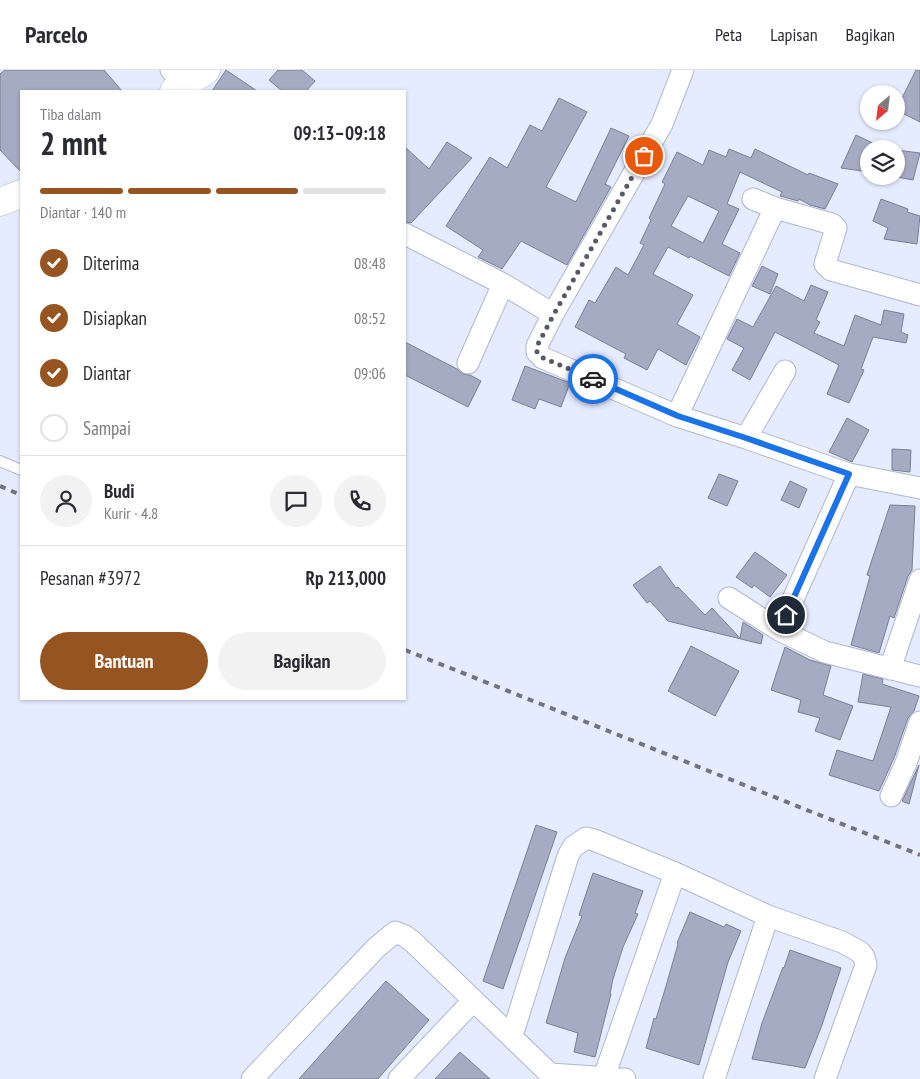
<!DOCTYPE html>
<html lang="id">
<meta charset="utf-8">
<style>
body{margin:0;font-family:"PT Sans Narrow",sans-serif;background:#f2f2f3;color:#2b2b33;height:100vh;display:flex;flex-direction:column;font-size:19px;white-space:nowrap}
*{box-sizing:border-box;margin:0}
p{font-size:16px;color:#7c7c81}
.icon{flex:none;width:28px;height:28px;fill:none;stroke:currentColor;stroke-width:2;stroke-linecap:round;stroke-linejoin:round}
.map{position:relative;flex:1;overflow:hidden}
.sheet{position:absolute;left:20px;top:20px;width:386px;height:610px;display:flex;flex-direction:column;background:#fff;border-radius:0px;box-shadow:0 1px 4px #0004}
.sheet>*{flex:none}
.needle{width:32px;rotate:208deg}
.fabs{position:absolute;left:860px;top:15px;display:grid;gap:10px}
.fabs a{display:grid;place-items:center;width:45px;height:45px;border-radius:50%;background:#fff;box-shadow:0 1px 4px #0004;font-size:25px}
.pin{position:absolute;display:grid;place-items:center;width:42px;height:42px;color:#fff;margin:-21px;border:2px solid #fff;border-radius:50%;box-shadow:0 1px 5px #0007}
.courier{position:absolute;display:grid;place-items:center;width:50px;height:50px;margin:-25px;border:4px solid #1a73e8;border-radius:50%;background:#fff;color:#222;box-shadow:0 1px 6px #0007}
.headline em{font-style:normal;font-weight:700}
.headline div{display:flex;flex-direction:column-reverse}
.headline{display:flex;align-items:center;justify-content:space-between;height:85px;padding:0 20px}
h1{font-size:32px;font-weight:700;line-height:38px}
.bar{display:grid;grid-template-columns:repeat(4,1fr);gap:8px 5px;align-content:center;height:60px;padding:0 20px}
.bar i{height:6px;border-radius:4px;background:#e1e1e2}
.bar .current{background:#965520}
.bar p{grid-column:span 4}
.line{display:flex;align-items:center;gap:12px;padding:0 20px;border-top:1px solid #e1e1e2}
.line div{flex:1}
.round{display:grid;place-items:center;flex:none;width:52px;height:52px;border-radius:26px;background:#f2f2f3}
ol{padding:0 20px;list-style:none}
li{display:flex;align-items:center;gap:15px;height:55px}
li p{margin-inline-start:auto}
li .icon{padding:5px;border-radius:50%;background:#965520;color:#fff;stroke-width:4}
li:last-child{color:#7c7c81}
li i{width:28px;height:28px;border:2px solid #e1e1e2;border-radius:50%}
.primary-button{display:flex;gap:10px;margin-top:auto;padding:10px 20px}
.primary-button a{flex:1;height:58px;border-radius:30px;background:#965520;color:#fff;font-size:20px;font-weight:700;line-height:58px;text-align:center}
.primary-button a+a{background:#f2f2f3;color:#2b2b33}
header{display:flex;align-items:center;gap:30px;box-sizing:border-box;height:70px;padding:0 25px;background:#fff;border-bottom:1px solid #e1e1e2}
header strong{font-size:24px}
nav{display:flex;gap:28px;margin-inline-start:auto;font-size:18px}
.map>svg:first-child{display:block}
</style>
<header>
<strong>Parcelo</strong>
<nav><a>Peta</a><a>Lapisan</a><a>Bagikan</a></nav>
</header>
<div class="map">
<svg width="920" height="1009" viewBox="0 0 920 1009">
<rect width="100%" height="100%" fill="#e5ecff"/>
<path fill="#a4abc2" stroke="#798095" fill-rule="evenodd" d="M5 0H104L122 21H21V102L0 80V4Z
M226 0 257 21H212Z
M278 0H302L315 11 306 21H282L269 10Z
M916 0H920V52L896 40Z
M559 28 587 42 546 117 576 132 611 58 629 66 605 114 611 117 567 195 521 171 502 199 478 187 483 180 446 156 490 87 507 98 530 55 542 61Z
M856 65 883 78 890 79H869V102L841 98Z
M447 72 472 88 411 153 405 152V77L429 99Z
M729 79 751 88 755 79 808 105 809 103 838 114 825 139 810 135 799 129 798 131 780 126 782 122 740 102 727 134 739 139 722 174 740 183 729 206 690 186 689 188 668 177 653 204 693 225 677 254 700 267 686 295 658 279 647 300 624 288 626 284 575 257 589 230 595 233 616 197 628 205 644 175 640 173 651 150 649 148 665 114 662 112 677 82 703 95 709 80 726 87ZM688 126 719 141 703 173 671 156Z
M896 80 920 83 913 110 892 106H896Z
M881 129 908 139 907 142 920 146 917 174 884 169 888 158 873 151Z
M762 196 778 204 770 224 752 216Z
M811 215 828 222 816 250 820 252 814 263 844 276 855 245 881 255 884 240 904 244 901 262 908 265 906 273 873 267 861 299 864 300 849 333 827 324 839 295 775 262 750 310 732 300 744 278 727 269 737 249 753 257 776 216 804 231Z
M405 272 457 299 463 304 470 305 481 311 468 337 405 305Z
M525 296 570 313 561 337 539 329 535 339 512 330Z
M847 348 869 360 852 392 829 382Z
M892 379 911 380 910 402 892 400Z
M719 404 738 411 727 436 708 428Z
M790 411 807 419 799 438 781 430Z
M890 435 915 436 912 500 908 506 894 548 890 546 879 583 851 575 870 506 867 505Z
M755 482 787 505 770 527 754 515 752 518 736 507Z
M660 496 676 518 678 517 705 545 712 538 740 568 743 552 763 565 761 574 668 551 650 531 647 533 633 515Z
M691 576 739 601 715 646 668 621Z
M785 577 810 590 831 596 823 625 853 636 840 670 815 661 820 648 798 642 801 630 771 620Z
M863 604 883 609 882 614 919 626 914 641 908 648 894 688 879 721 829 705 837 680 873 691 891 637 858 632Z
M919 695 909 734 902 731Z
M536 755 557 762 503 919 483 911Z
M593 803 643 821 635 843 638 844 623 877 613 909 610 924H611L595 987 574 982 578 963 546 953 565 888 582 846 579 845Z
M690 842 724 857 726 854 741 861 728 892 699 995 646 978 654 948 656 949 666 916 678 874 677 873Z
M790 880 841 898 822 955 805 998 752 989 762 953 783 897 784 898Z
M386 911 429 950 383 1003 378 1009H299Z
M460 982 490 1009H435Z"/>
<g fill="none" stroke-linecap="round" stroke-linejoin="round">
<defs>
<path id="service" d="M0 391 21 400"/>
<path id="minor" d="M171 0 185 14
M753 129 775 138 832 154 836 158 825 194 831 200 920 225
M405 164 503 214 553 244 537 276V282L543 288 677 346 746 368 849 404 920 418
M553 244 662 54 683 0
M468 293 503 214
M677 346 775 138
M746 368 785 301
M729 528 779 560 825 582 920 606
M786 545 849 404
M890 599 920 510
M891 726 906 693 920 652
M512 966 568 786 573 777 586 768 594 770 675 803 768 846 842 872 860 882 864 887 866 895 825 1009
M604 1007 675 803
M252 1009 376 878 395 862 405 866 413 872 550 1004 625 1009
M399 1009 473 931
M714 1009 768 846"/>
<path id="secondary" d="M174 21 206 0
M0 132 21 124"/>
</defs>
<use href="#service" stroke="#afb7ce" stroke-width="12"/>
<use href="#minor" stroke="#afb7ce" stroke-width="23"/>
<use href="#secondary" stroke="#afb7ce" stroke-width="29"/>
<use href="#service" stroke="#fff" stroke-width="10"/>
<use href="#minor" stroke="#fff" stroke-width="21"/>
<use href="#secondary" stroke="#fff" stroke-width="28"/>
<path stroke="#707481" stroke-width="4" stroke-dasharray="6 6" stroke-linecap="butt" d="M0 416 21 425
M405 580 920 785"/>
</g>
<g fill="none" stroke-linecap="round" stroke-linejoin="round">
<path stroke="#575a66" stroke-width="5" stroke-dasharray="0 9" d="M593 309 543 288 537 282V276L554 244 644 86"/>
<path stroke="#1a73e8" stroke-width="6" d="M593 309 678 346 746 368 849 404 786 545"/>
</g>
</svg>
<div class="fabs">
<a><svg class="needle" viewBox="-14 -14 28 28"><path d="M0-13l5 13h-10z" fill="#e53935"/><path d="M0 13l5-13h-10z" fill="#7c7c81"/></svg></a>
<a><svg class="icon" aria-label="layers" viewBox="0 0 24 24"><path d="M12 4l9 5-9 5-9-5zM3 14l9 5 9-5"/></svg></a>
</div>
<div class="pin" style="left:644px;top:86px;background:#ea580c"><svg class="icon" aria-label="bag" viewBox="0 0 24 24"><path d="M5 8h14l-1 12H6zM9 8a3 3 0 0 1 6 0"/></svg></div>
<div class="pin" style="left:786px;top:545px;background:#1f2937"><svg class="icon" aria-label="home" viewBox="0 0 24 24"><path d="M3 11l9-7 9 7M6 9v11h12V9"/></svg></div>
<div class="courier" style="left:593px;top:309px"><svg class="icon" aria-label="car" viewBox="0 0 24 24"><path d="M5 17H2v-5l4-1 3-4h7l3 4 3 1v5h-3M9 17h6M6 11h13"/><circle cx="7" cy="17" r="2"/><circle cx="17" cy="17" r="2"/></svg></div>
<section class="sheet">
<div class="headline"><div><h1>2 mnt</h1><p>Tiba dalam</p></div><em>09:13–09:18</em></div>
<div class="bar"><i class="current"></i><i class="current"></i><i class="current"></i><i></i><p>Diantar · 140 m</p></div>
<ol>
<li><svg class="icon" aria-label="check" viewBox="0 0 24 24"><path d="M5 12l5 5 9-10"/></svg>Diterima<p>08:48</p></li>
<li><svg class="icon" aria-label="check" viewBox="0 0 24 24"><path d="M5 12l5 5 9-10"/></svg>Disiapkan<p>08:52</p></li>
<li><svg class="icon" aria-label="check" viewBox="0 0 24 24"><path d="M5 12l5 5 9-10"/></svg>Diantar<p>09:06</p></li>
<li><i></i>Sampai</li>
</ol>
<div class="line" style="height:90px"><a class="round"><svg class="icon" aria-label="person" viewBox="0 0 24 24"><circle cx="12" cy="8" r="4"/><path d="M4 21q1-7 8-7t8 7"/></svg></a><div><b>Budi</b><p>Kurir · 4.8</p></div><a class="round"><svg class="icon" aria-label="chat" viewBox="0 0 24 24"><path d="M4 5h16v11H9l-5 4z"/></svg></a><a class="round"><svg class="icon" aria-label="phone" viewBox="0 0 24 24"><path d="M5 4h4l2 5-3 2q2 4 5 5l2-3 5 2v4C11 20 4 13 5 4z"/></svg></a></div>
<div class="line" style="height:65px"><div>Pesanan #3972</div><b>Rp 213,000</b></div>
<div class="primary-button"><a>Bantuan</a><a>Bagikan</a></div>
</section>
</div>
